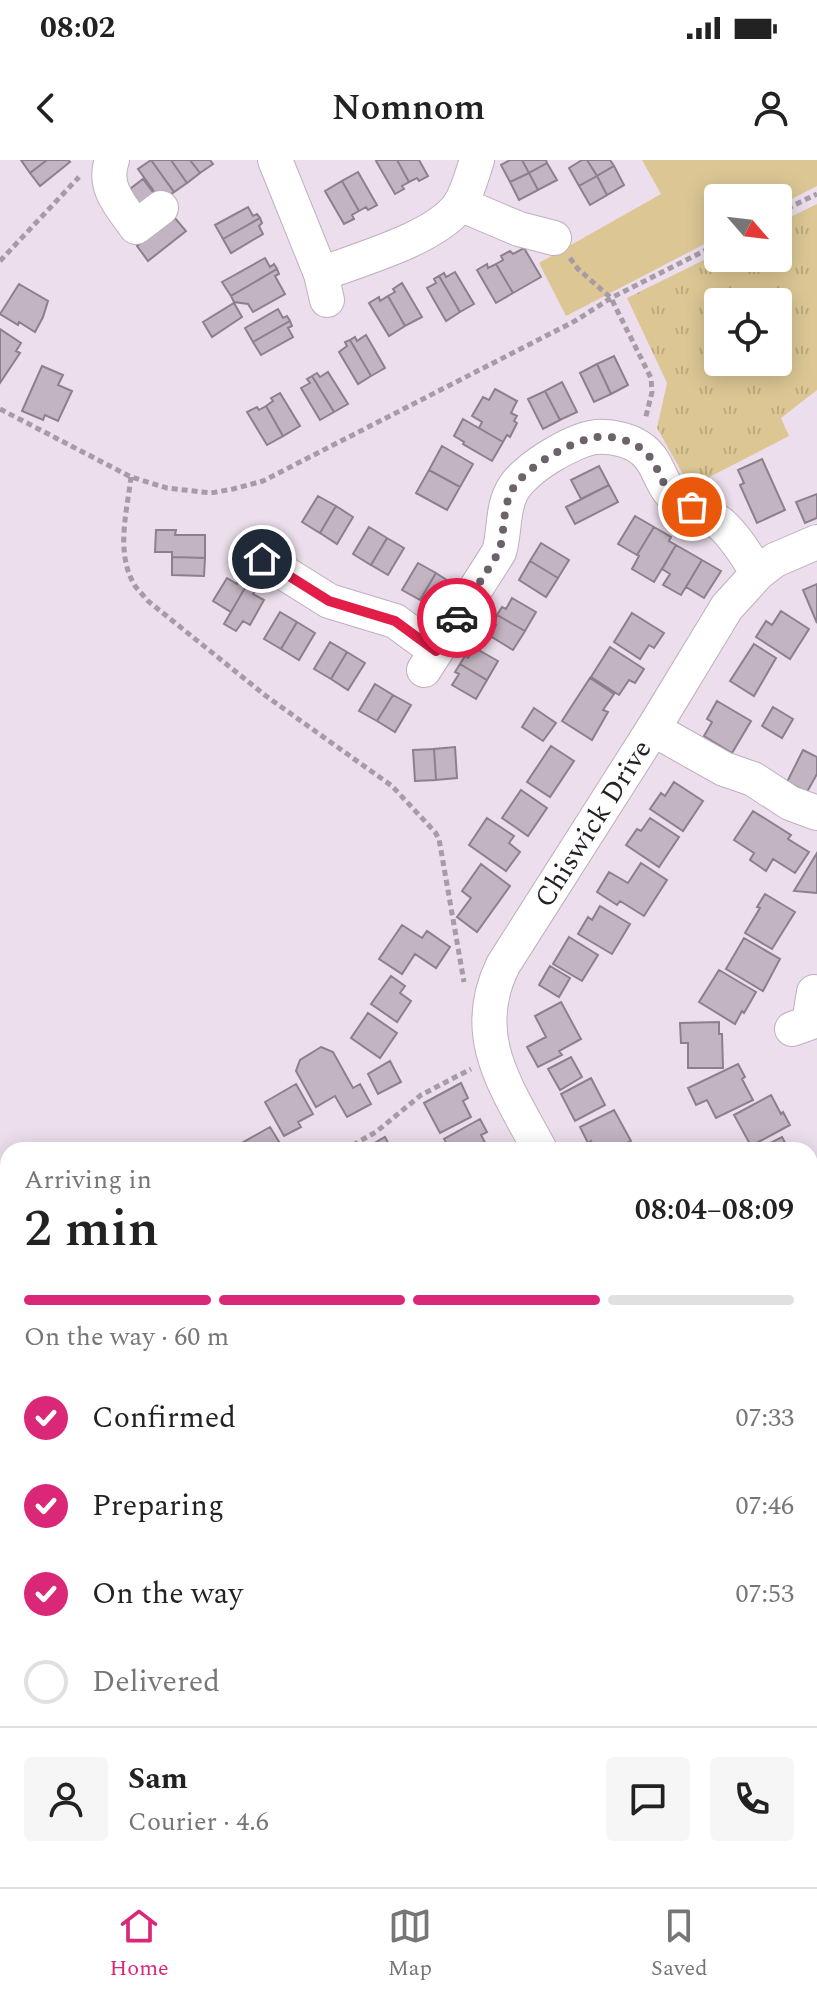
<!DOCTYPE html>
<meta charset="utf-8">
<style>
body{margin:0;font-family:Spectral,serif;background:#f6f6f6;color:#222;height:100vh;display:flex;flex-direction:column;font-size:30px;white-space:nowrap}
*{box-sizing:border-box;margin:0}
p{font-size:26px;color:#767676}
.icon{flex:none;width:44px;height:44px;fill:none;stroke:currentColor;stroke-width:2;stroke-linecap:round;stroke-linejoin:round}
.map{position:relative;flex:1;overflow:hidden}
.drawer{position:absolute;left:0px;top:982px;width:818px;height:746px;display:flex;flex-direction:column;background:#fff;border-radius:24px 24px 0 0;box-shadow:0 4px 20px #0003}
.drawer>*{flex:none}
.needle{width:52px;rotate:118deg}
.tools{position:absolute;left:704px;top:24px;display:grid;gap:16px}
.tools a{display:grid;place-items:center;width:88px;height:88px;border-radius:8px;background:#fff;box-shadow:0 4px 20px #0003;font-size:40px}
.pin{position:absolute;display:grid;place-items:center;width:68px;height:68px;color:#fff;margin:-34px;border:4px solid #fff;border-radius:50%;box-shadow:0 2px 8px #0007}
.courier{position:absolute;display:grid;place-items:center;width:80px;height:80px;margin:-40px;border:6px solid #e11d48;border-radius:50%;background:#fff;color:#222;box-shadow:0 2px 10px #0007}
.head em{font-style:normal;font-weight:600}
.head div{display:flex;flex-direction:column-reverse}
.head{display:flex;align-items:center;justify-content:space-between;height:136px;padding:0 24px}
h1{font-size:52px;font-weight:600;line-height:60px}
.bar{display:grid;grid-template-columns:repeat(4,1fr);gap:12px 8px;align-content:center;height:96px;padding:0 24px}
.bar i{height:10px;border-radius:6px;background:#e0e0e0}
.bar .current{background:#db2777}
.bar p{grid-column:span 4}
.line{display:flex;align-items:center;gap:20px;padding:0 24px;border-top:2px solid #e0e0e0}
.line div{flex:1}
.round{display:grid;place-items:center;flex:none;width:84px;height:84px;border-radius:8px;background:#f6f6f6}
ol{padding:0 24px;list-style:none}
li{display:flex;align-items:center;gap:24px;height:88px}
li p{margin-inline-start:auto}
li .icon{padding:8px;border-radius:50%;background:#db2777;color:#fff;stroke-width:4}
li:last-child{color:#767676}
li i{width:44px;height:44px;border:4px solid #e0e0e0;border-radius:50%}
.status{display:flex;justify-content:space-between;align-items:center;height:56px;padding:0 40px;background:#fff;direction:ltr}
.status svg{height:22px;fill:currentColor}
header{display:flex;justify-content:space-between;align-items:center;height:104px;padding:0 24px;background:#fff;font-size:36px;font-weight:600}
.tab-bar{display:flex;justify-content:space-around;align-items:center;height:112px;border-top:2px solid #e0e0e0;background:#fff;font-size:22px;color:#767676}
.tab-bar a{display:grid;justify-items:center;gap:4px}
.tab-bar .current{color:#db2777}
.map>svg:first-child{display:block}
</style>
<div class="status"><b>08:02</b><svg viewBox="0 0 49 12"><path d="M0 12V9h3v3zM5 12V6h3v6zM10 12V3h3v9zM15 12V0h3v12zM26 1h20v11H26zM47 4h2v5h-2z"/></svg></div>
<header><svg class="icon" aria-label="back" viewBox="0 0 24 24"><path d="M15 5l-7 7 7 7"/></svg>Nomnom<svg class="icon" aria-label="person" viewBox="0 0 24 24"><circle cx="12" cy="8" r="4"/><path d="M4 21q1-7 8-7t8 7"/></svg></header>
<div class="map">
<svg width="817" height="1727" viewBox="0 0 817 1727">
<defs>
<pattern id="grass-tufts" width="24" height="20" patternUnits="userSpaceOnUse" patternTransform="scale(2)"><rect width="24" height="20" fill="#dcc794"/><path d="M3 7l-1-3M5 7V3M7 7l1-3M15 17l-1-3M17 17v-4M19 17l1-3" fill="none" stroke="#bdab7f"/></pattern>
</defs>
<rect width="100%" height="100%" fill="#ecdeec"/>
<path fill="url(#grass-tufts)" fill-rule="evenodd" d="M817 44V230L781 258 789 276 690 327 657 268 667 223 627 138 718 93V98H778V63ZM718 142H778V202H718Z"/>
<path fill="#dcc794" d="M642 0H817V26L778 46V38H718V77L566 156 539 103 661 34Z"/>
<path fill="#c2b4c2" stroke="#8d808d" stroke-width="2" d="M21 0H47L30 13Z
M47 0H68L70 2 40 26 30 13Z
M151 0 174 32 161 41 138 9Z
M151 0H171L187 23 174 32Z
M171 0H190L200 13 187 23Z
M190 0H210L213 4 200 13Z
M378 0H397L409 22 402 26 404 29 395 34 376 1Z
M397 0H419L428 16 419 21 417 18 409 22Z
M510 0H522L529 13 510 22 501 5Z
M522 0H546L547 3 529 13Z
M582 0H587L597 16 579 26 569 8Z
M587 0H610L614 6 597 16Z
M547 3 557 20 538 30 529 13Z
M614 6 624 25 607 35 597 16Z
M358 12 377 45 368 50 366 47 359 51 342 21Z
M529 13 538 30 519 40 510 22Z
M597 16 607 35 590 45 579 26Z
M143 19 155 35 134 51 122 35Z
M342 21 359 51 352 55 354 59 344 64 325 31Z
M248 47 253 56 257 54 260 58 223 79 215 65Z
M174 57 186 71 148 101 137 86Z
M260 58 262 63 259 66 263 74 231 93 223 79Z
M524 88 541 117 513 133 496 104 503 100 501 96 510 91 513 94Z
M265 98 270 107 274 104 277 109 231 136 222 122Z
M487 104 488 108 496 104 513 133 496 143 477 110Z
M277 109 279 114 275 116 285 134 253 152 248 144 234 142 231 136Z
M455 112 474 144 460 152 439 116 444 113 446 117Z
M439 116 460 152 446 161 427 128 436 123 434 119Z
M402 123 422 157 405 166 388 136 395 132 393 129Z
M19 124 48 141 43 157 35 172 19 162 18 165 0 154Z
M388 136 405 166 389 176 369 143 379 137 380 141Z
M234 143 242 157 212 177 203 162Z
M278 149 283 158 287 156 290 161 253 182 245 168Z
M290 161 292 166 288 168 293 177 261 195 253 182Z
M0 169 21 183 16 191 20 193 0 223Z
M366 175 385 208 371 216 350 180 355 177 357 181Z
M350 180 371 216 358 224 339 192 347 186 345 182Z
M614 196 628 225 611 234 597 204Z
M597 204 611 234 594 242 580 213Z
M42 206 63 215 58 225 72 231 58 261 45 255 43 260 22 251Z
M328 212 348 244 334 252 312 216 317 213 320 217Z
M312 216 334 252 320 260 301 228 310 223 307 219Z
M562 222 577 252 560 260 545 231Z
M495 229 517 241 511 253 517 256 514 261 517 263 510 277 507 275 503 282 479 268 482 262 472 256 483 237 489 240Z
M545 231 560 260 543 269 528 239Z
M280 233 300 266 283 276 266 246 273 241 271 238Z
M266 246 283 276 267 285 247 252 257 247 259 250Z
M463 259 503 282 492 301 463 284 464 282 454 276Z
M442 286 473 304 460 327 429 310Z
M762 299 785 350 757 363 740 325 744 323 738 310Z
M599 306 609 325 581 339 571 320Z
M429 310 460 327 447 350 416 333Z
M609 325 618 342 575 364 566 347Z
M817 334V358L805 363 796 342Z
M318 336 336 346 320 373 302 362Z
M336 346 353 357 337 384 320 373Z
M635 356 654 367 637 395 618 384Z
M369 367 387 378 371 405 353 394Z
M654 367 671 377 669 381 676 385 654 422 632 409 639 396 637 395Z
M156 370H176L175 375H205V398L172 397V392H155Z
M387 378 404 388 388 415 371 405Z
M541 383 569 400 558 418 530 401Z
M676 385 702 400 681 435 663 425 670 414 662 409Z
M172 397 205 398 204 416 172 415Z
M702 400 721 411 704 438 686 427Z
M530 401 558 418 546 437 519 420Z
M418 403 436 413 420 440 402 430Z
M436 413 453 424 437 451 420 440Z
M227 418 237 424 238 421 246 426 231 452 213 441Z
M817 424V463L803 430Z
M246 426 255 431 253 434 264 440 250 465 243 461 236 471 224 464Z
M512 438 536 452 525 471 497 455 502 447 506 449Z
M781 451 809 469 790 499 756 477 766 461 772 465Z
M280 452 297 462 281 489 264 479Z
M632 453 664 473 654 488 649 485 640 499 614 482Z
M497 455 525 471 513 490 490 476 496 465 493 463Z
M297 462 315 473 299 500 281 489Z
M330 482 347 492 331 519 314 509Z
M754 484 776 498 754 536 730 521Z
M610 487 644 509 635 523 629 520 619 535 591 517Z
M475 488 498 501 487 520 460 504 465 496 468 498Z
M347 492 365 503 348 530 331 519Z
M460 504 487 520 476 539 452 525 459 514 455 512Z
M590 518 614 534 603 550 608 552 592 580 562 561Z
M375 524 393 535 377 561 359 551Z
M393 535 411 545 395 572 377 561Z
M717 541 751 561 732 593 704 576 712 562 707 559Z
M773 547 793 559 782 578 762 566Z
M534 548 556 563 543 581 522 567Z
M551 586 574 601 550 637 527 622Z
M455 587 457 618 436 620 434 589Z
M434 589 436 620 415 621 413 590Z
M803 590 817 597V614L807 632 787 622Z
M674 622 703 641 683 671 650 649 661 633 665 636Z
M521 630 547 648 528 676 502 658Z
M753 651 791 675 788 679 809 692 795 713 773 699 766 711 750 700 754 693 734 680Z
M487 658 514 676 509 683 520 692 506 711 469 685Z
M650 658 679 677 659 707 626 685 637 669 641 671Z
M817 693V733L794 731Z
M641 703 667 720 644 756 620 741 617 745 597 732 609 712 628 723Z
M481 704 510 726 477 772 457 757 471 738 462 731Z
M765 734 795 752 772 789 745 773 760 748 757 747Z
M600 746 630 764 612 794 578 774 588 757 592 760Z
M402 765 422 778 427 771 450 787 436 808 415 794 402 814 379 799Z
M569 777 598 795 582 821 553 804Z
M744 778 780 799 763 831 726 809Z
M550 806 570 818 559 837 539 825Z
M719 810 756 832 744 853 742 851 735 864 699 842Z
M391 816 405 826 400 833 411 841 397 862 371 844Z
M561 842 581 879 559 891 562 895 538 907 527 887 546 877 535 856Z
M368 853 397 873 380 898 351 878Z
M719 862V874H722L723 908H688V883H681L680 863Z
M321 887 333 892 353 928 360 924 371 944 347 957 335 936 316 947 296 911 300 900Z
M571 897 582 917 560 930 548 909Z
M390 901 401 922 378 934 368 914Z
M738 904 745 917 742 919 753 940 716 958 707 940 696 945 688 928Z
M591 918 605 945 575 961 561 934Z
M461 923 468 938 463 941 471 957 440 973 424 943Z
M296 924 313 954 298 962 301 967 284 976 265 942Z
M771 935 781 954 783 952 790 965 751 986 734 955Z
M614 950 631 981 613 990H595L591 981 588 983 580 967Z
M480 959 487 972 481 975 489 990H440L448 986 444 979Z
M270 967 284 990H234L233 988Z
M385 977 392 990H364V989Z
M782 977 789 990H756Z
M817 1043V1062L810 1048V1047Z
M817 1098V1113L812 1116 817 1126V1160L813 1162 810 1156V1102Z
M4 1298 8 1299V1349L0 1347V1322Z
M810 1616 817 1618V1647L813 1645 817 1636 810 1634Z
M810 1691H817V1723L798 1722 797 1727H780L781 1720H810Z
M160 1720H192L206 1727H173Z
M281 1720H305V1721L284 1727Z
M326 1720H364L361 1727H308Z
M452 1720H492L484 1723 485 1727H454Z
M568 1720H592L594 1727H570Z
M698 1720H737L739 1725 733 1727H701Z"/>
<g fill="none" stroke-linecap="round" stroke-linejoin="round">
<defs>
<g id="minor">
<path d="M112 0C102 27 121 46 136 67L161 48"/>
<path d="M275 0 321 114 327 140"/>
<path d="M460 44 519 69 554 78"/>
<path d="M321 114C360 99 434 79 459 46 468 32 472 15 477 0"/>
<path d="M262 399 329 441 395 461 436 491"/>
<path d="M424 510 499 392C505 373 502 351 511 333 521 310 572 280 596 277 612 276 631 280 643 290 657 301 659 318 669 331 678 344 707 353 721 364 736 377 747 397 758 413"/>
<path d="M653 569 724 609 753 619 790 643 817 653"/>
<path d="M792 869 809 863 814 832"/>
<path id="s1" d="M540 990C507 928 468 876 503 805L653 569 727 447 758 413 775 400 817 382"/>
<path d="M810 1205 817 1210"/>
<path d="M810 1346 817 1330"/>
<path d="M267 1720 268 1727"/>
<path d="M546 1720 549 1727"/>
</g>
<path id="major" d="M810 1480 817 1481
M87 1727 90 1720"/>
</defs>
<use href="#minor" stroke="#beb0be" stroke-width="36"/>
<use href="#major" stroke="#fff" stroke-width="46"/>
<path stroke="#a69ba6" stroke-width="5" stroke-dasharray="6 4" stroke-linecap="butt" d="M778 53 817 34
M570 98 578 109 611 138 651 218 652 232 645 260
M0 101 79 17
M0 249 131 317 167 328 211 333 233 329 263 321 575 161 611 138 718 84
M131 317C127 352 115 393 135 426 139 431 144 436 148 441L266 536 392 626 435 672 439 679 464 822
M344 990 376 972 421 935 471 909"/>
<use href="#minor" stroke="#fff" stroke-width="34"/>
<use href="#major" stroke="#dca4de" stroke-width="44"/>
</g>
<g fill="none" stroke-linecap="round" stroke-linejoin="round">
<path stroke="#6b626b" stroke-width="8" stroke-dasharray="0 14.4" d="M457 458 499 392C505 373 502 351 511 332 522 309 568 283 592 278 609 274 633 280 645 292 658 303 660 322 671 333 677 339 685 343 692 347"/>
<path stroke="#e11d48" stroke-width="10" d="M262 399 329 441 395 461 436 491 457 458"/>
</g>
<g text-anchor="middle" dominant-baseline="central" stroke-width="6" stroke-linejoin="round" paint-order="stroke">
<g font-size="28" fill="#252025" stroke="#fff">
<text stroke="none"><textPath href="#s1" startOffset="366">Chiswick Drive</textPath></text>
</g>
</g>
</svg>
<div class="tools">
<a><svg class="needle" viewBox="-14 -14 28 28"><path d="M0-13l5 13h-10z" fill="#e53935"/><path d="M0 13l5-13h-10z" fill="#767676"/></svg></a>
<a><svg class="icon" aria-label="locate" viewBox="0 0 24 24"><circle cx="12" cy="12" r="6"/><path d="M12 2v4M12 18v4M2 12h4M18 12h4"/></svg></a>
</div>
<div class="pin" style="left:692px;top:347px;background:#ea580c"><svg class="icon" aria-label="bag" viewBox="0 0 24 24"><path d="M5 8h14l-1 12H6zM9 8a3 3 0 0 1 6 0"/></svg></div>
<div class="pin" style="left:262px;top:399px;background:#1f2937"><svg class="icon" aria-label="home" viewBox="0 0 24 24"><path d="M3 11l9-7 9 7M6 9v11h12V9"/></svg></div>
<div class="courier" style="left:457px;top:458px"><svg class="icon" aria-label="car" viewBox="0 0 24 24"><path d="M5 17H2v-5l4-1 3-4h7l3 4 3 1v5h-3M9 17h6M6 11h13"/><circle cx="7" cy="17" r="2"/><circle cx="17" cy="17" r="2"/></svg></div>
<section class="drawer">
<div class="head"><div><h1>2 min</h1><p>Arriving in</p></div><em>08:04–08:09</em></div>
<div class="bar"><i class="current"></i><i class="current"></i><i class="current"></i><i></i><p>On the way · 60 m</p></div>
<ol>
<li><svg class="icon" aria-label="check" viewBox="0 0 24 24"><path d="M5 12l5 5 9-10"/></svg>Confirmed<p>07:33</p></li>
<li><svg class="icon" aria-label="check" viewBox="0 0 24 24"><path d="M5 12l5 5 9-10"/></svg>Preparing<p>07:46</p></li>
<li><svg class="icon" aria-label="check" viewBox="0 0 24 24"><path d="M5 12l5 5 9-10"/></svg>On the way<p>07:53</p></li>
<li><i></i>Delivered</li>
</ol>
<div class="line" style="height:144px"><a class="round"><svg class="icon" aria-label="person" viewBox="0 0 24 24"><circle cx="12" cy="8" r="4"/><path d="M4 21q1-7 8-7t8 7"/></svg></a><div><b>Sam</b><p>Courier · 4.6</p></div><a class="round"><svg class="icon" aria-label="chat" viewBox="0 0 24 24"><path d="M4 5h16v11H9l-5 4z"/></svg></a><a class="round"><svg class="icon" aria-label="phone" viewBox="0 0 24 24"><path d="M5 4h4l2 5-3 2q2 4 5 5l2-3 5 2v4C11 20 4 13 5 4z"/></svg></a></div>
</section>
</div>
<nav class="tab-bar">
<a class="current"><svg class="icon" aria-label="home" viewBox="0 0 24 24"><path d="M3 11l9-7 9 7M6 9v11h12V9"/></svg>Home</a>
<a><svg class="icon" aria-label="map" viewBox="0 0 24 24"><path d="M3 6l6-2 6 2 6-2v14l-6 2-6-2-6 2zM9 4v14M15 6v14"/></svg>Map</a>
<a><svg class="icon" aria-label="saved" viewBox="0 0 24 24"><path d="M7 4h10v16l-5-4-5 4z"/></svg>Saved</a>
</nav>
